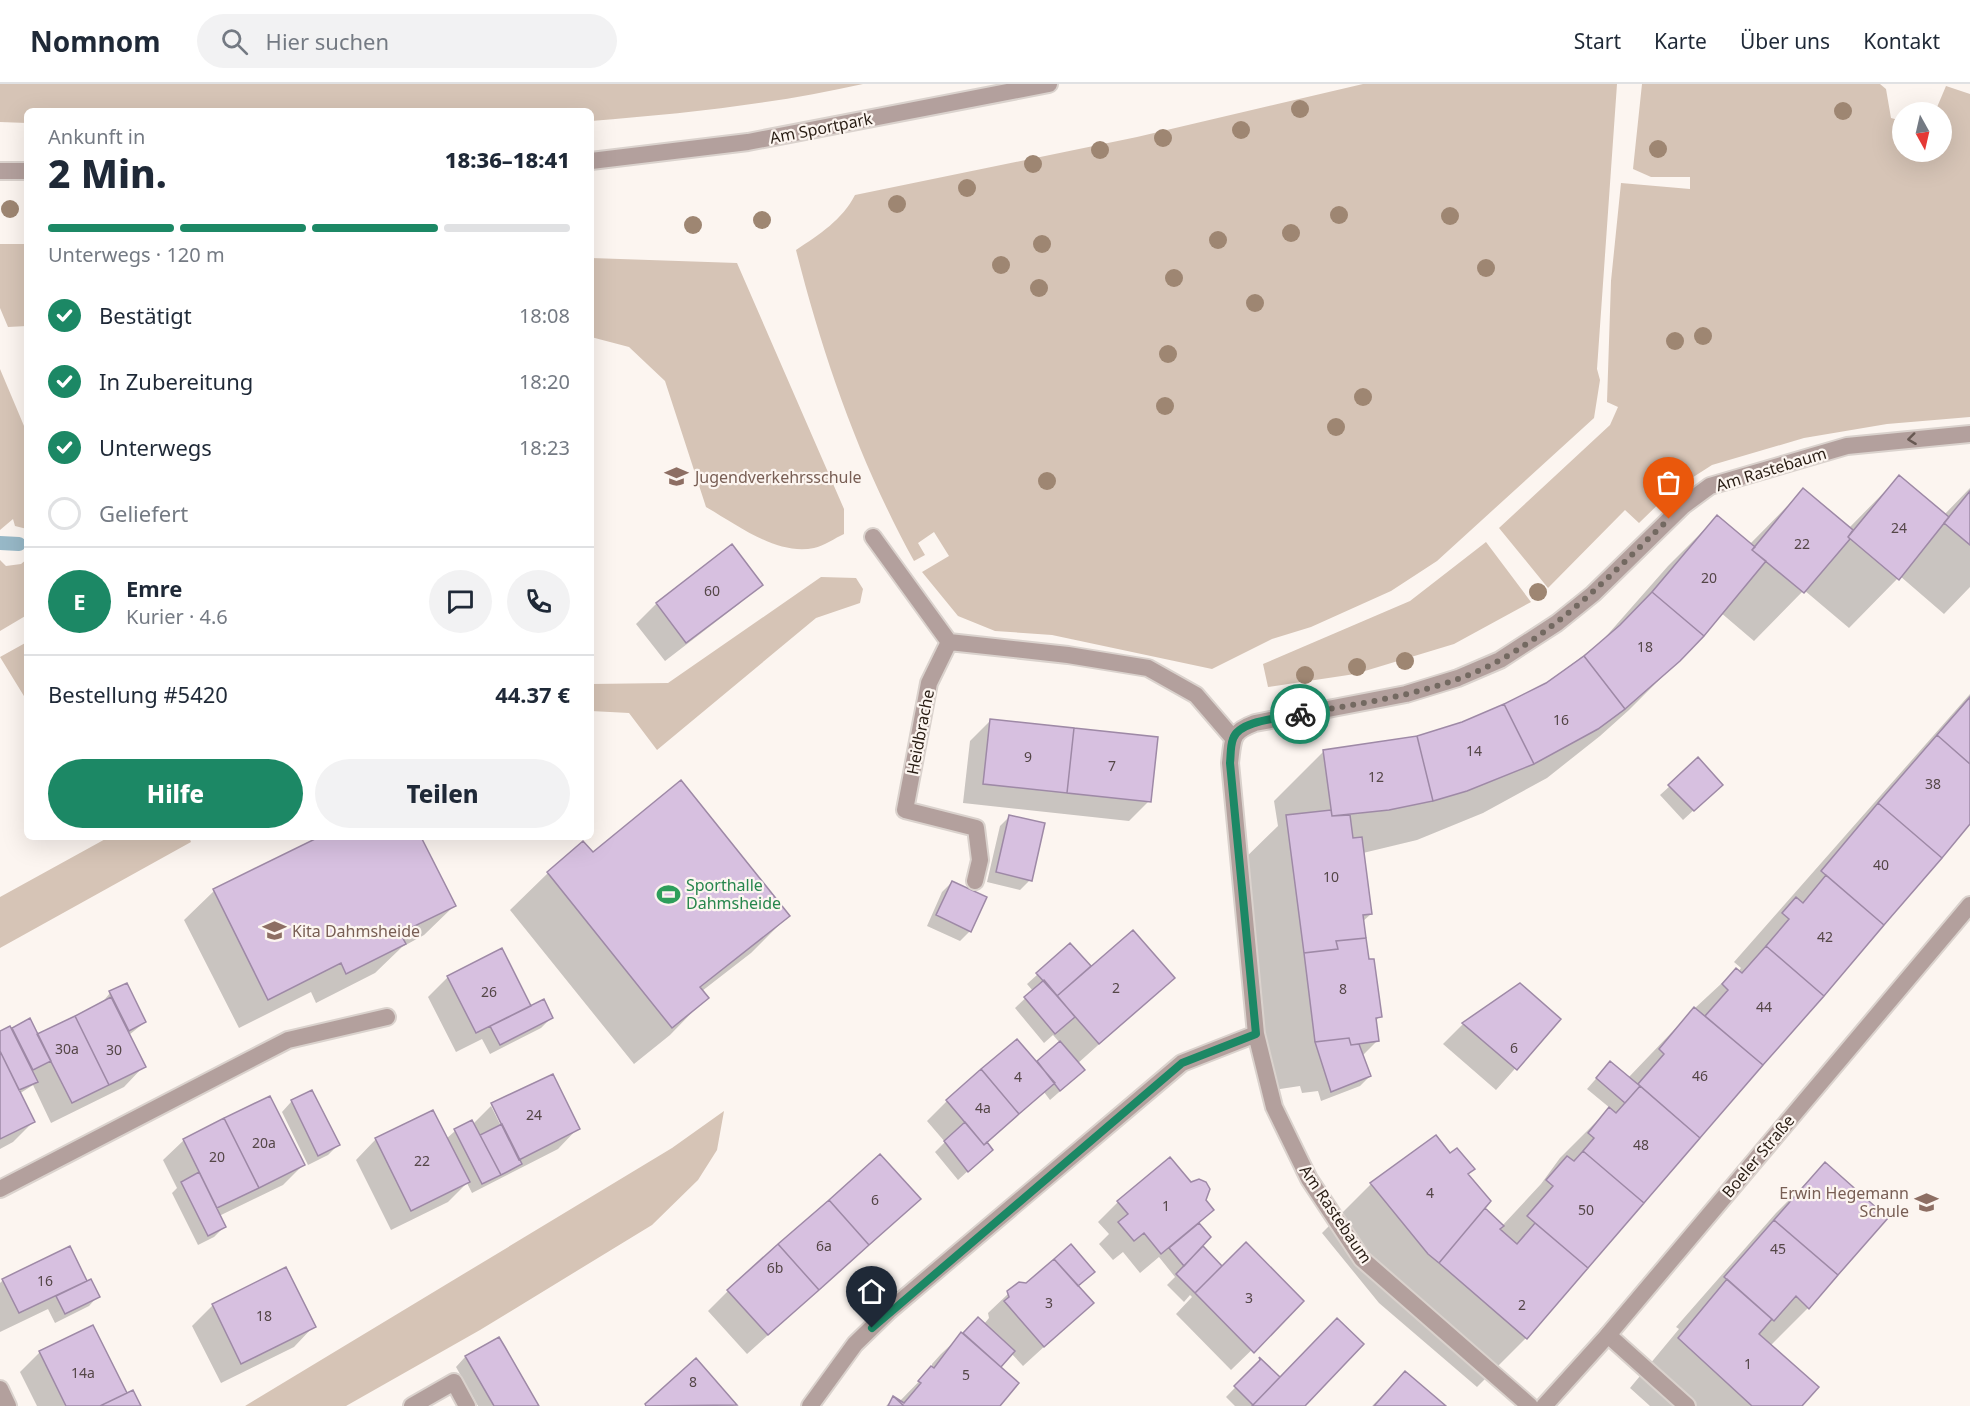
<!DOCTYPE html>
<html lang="de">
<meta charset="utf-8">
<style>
body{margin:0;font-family:"Noto Sans",sans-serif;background:#f2f2f3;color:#1f2937;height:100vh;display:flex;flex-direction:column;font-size:22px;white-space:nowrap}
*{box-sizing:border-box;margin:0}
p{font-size:20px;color:#747a83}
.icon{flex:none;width:33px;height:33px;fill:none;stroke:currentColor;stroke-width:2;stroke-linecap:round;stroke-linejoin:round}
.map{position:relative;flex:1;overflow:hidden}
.sheet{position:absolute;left:24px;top:24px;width:570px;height:732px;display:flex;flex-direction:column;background:#fff;border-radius:9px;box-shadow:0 6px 24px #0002}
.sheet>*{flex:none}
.needle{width:39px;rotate:172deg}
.fabs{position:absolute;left:1892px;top:18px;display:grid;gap:12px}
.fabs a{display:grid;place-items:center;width:60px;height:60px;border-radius:50%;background:#fff;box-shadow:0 6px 24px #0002;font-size:30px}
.pin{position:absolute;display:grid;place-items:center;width:51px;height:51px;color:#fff;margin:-62px -26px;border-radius:50% 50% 50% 0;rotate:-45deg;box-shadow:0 0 6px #0007}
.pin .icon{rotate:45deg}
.courier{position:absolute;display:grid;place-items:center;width:60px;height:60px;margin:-30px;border:4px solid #1c8865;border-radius:50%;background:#fff;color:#222;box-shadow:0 2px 8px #0007}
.head em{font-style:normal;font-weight:800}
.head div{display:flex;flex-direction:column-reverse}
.head{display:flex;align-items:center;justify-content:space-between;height:102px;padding:0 24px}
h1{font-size:39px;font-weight:800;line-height:45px}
.bar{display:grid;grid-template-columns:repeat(4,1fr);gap:9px 6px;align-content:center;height:72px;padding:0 24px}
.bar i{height:8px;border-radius:4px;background:#e0e1e3}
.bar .current{background:#1c8865}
.bar p{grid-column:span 4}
.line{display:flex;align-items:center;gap:15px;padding:0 24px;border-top:2px solid #e0e1e3}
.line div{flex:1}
.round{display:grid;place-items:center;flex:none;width:63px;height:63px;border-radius:32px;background:#f2f2f3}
ol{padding:0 24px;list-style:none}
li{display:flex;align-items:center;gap:18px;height:66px}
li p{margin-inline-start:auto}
li .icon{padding:6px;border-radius:50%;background:#1c8865;color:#fff;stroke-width:4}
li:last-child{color:#747a83}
li i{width:33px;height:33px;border:3px solid #e0e1e3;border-radius:50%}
.button{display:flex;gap:12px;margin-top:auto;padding:12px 24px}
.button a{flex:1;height:69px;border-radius:36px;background:#1c8865;color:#fff;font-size:24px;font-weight:800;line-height:69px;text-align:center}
.button a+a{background:#f2f2f3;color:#1f2937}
header{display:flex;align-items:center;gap:36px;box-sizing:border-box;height:84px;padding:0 30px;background:#fff;border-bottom:2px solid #e0e1e3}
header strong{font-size:28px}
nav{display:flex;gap:33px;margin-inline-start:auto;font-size:21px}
.search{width:420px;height:54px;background:#f2f2f3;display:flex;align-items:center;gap:15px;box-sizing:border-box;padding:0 21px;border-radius:33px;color:#747a83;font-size:22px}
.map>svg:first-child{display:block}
</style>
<header>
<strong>Nomnom</strong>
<div class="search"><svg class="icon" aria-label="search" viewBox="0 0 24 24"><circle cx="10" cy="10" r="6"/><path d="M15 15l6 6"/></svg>Hier suchen</div>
<nav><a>Start</a><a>Karte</a><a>Über uns</a><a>Kontakt</a></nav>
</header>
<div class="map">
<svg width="1970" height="1322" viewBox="0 0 1970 1322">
<rect width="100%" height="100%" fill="#fcf5f0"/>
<path fill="#d6c4b6" d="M0 0H863C774 20 682 30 591 37V27H27V39L0 38Z
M1363 0H1617L1597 285 1600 296 1594 334 1437 477 1391 507 1311 543 1272 555 1212 585 1052 551 995 547 958 532 922 488 949 472 934 448 918 459 925 471 914 477C860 379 823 273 796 166 820 150 842 136 855 111L1137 53Z
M1642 0H1880L1886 5 1891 34 1902 37V68H1941V28H1935L1946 2 1970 10V333L1887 340 1804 354 1712 381 1673 406 1639 439 1625 426 1548 504 1499 444 1610 341 1618 323 1607 318 1611 197 1621 99 1690 105V93H1651L1633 85Z
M0 160H27V242L8 243 0 224Z
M591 174 737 179 844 425V450C835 454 824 462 814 464 778 472 737 441 706 423L665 297 629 263 591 253Z
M0 285 27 349V445L15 442 13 435 0 446Z
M1486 458 1531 518 1454 560 1355 590 1268 603 1263 580 1410 517Z
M27 475V531L0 547V476L6 482 21 480Z
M821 493 856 494 863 505 860 519 816 534 657 666 629 629 591 627V600L668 599Z
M27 558V617L0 573Z
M109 753H189L191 758 0 864V813Z
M724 1027 717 1066 698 1096 652 1141 480 1246 346 1322H245L672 1064Z"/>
<path fill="#0003" fill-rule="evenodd" d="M1899 393 1944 431 1970 404V503L1944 530 1900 492 1849 544 1804 506 1754 557 1720 528 1679 576 1629 626 1600 652 1547 694 1483 729 1417 756 1363 769 1371 830 1362 838 1367 877 1380 932 1375 938 1377 957 1362 972 1370 992 1360 1002 1321 1017 1318 1007 1302 1009 1300 1002 1267 1007 1237 782 1278 742 1274 717 1323 668 1417 653 1463 640 1546 600 1602 557 1668 482 1717 433 1750 460 1803 406 1849 444Z
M732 463 759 500 739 520 665 577 636 540 656 520Z
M1970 610V737L1526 1254 1477 1303 1379 1219 1322 1149 1371 1100 1436 1053 1467 1091 1483 1124 1502 1142 1541 1100 1560 1074 1610 1024 1587 1005 1601 989 1628 994 1694 925 1736 886 1738 888 1741 884 1734 878Z
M990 637 1149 717 1129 737 963 719 970 657Z
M1670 702 1711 710 1683 736 1660 711Z
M1010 732 1030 796 1020 806 987 798 1000 742Z
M322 753H419L454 822 424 851 402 863 375 889 316 919 311 908 239 944 184 836 214 807Z
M583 759 593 770 788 832 751 869 702 907 707 913 670 951 634 980 510 826 548 789Z
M952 798 970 847 960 857 927 842 942 808Z
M1070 861 1082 893 1173 894 1077 980 1073 996 1050 1016 1044 1008 986 1060 981 1075 958 1096 935 1068 945 1058 927 1037 947 1017 1036 980 1060 959 1053 951 1044 959 1015 924 1033 907 1027 900Z
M448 893 529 921 551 934 541 944 490 970 482 955 456 968 428 913Z
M126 901 145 938 129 951 144 982 124 1003 51 1039 33 1001 19 1010 33 1038 13 1058 0 1065V949L29 936 37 952 101 920 110 909Z
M1520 901 1559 935 1496 1006 1443 960 1463 940Z
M552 992 578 1044 558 1065 472 1109 467 1099 448 1118 391 1146 356 1076 376 1055 433 1028 446 1055 455 1047 473 1040 492 1021ZM493 1021 504 1042H501L491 1022Z
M312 1008 338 1061 328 1071 308 1081 282 1028 291 1018Z
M184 1056 303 1081 283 1101 219 1132 224 1143 214 1153 198 1161 172 1109 177 1104 163 1076Z
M1825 1080 1808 1224 1770 1262 1800 1322H1650L1630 1304 1679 1245 1676 1243 1776 1129Z
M919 1115 747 1270 708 1227 728 1207Z
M1205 1116 1212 1126 1198 1140 1200 1162 1220 1182 1194 1208 1196 1210 1246 1161 1302 1217 1231 1286 1176 1230 1192 1213 1190 1211 1184 1218 1167 1201 1175 1193 1159 1173 1140 1189 1123 1168 1113 1176 1099 1160 1109 1150 1098 1138 1118 1118Z
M285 1186 314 1242 294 1263 221 1299 192 1242 213 1221Z
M1093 1188 1077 1203 1092 1219 1023 1282 1011 1269 999 1283 998 1322H886L894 1314 898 1319 932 1284V1280L941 1270 978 1235 984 1240 989 1234 988 1229 1009 1209 1026 1200Z
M3 1196 87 1199 98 1212 89 1222 55 1239 48 1225 0 1248V1199Z
M499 1255 538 1322H478L456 1283 465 1273Z
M40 1268 126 1311 140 1322H37L20 1288Z
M696 1277 735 1320 733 1322H645Z
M1261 1277 1280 1295 1303 1322H1235L1226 1313Z
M1405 1289 1443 1322H1372Z"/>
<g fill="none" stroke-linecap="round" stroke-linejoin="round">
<path stroke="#97b8c7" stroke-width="14" d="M0 459 19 460"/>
</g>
<path fill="#d7c0e0" stroke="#9e89a6" stroke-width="1.5" d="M1899 391 1949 433 1899 496 1848 453Z
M1803 404 1853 446 1848 453 1850 455 1804 509 1752 466Z
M1970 407V461L1944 439Z
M1717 431 1755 463 1752 466 1766 477 1704 552 1652 508Z
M732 460 763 501 686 559 656 519Z
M1652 508 1704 552 1680 577 1625 625 1584 572 1620 541Z
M1584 572 1625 625 1598 645 1534 680 1504 620 1546 599Z
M1970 613V680L1937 651Z
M1504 620 1534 680 1467 707 1433 717 1417 652 1462 638Z
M990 635 1074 644 1067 709 983 700Z
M1074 644 1158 653 1151 718 1067 709Z
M1937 651 1970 680V740L1942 774 1878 719Z
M1417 652 1433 717 1389 726 1332 732 1323 666Z
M1698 673 1723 701 1694 727 1668 701Z
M681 696 790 832 700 903 709 914 672 944 547 788 583 757 593 768Z
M1878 719 1942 774 1884 841 1821 787Z
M1331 726 1332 732 1350 731 1353 754 1362 753 1372 830 1363 831 1366 854 1336 857 1338 865 1304 869 1286 731Z
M1009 731 1045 739 1032 797 996 788Z
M319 753H421L456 822 400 849 406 860 346 890 341 879 268 916 213 805Z
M1826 791 1884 841 1824 912 1766 862 1789 835 1782 829 1796 813 1803 819Z
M952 797 987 813 971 848 936 831Z
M1133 846 1175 894 1099 960 1057 912Z
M1366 854 1369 875H1374L1382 933 1376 934 1379 957 1351 961 1349 954 1315 958 1304 869 1338 865 1336 857Z
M1070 859 1091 882 1057 912 1036 889Z
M1766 862 1824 912 1763 981 1705 932 1728 906 1722 900 1736 884 1742 889Z
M502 864 531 922 476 949 447 892Z
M1044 896 1075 933 1055 950 1024 913Z
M127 899 146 938 129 947 109 907Z
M1520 899 1561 935 1517 986 1462 939Z
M111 913 146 983 109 1001 75 932Z
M544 915 553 934 500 961 490 942Z
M1694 923 1763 981 1700 1054 1638 1000 1664 970 1659 965Z
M75 932 109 1001 72 1019 37 950Z
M30 934 51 977 33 986 12 944Z
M10 942 38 998 19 1006 0 967V947Z
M1349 954 1351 961 1359 960 1371 992 1331 1008 1315 958Z
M1017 955 1055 999 1019 1030 981 985Z
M1060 957 1085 986 1060 1007 1037 977Z
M0 967 35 1038 0 1055Z
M1610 977 1640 1002 1625 1019 1596 994Z
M981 985 1019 1030 984 1061 946 1016Z
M553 990 580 1045 519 1076 491 1019Z
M1640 1002 1700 1054 1644 1119 1583 1067 1594 1054 1588 1049 1609 1023 1616 1029Z
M312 1006 340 1061 318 1072 291 1016Z
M270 1012 305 1081 259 1104 224 1034Z
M433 1026 470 1098 411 1127 375 1054Z
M224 1034 259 1104 217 1124 183 1055Z
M472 1036 501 1091 482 1100 454 1045Z
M965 1038 984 1061 987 1058 993 1066 968 1088 944 1057Z
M502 1040 522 1080 501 1091 480 1051Z
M1436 1051 1450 1069 1457 1064 1475 1085 1468 1090 1491 1117 1439 1179 1428 1170 1370 1099Z
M1583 1067 1644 1119 1588 1184 1527 1132 1553 1102 1546 1096 1567 1072 1574 1077Z
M880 1070 921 1115 869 1161 829 1116Z
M1170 1073 1191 1098 1199 1095 1206 1098 1210 1105 1206 1116 1214 1126 1161 1170 1144 1149 1134 1157 1118 1138 1128 1130 1117 1117Z
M1825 1078 1888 1134 1838 1191 1774 1136Z
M199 1088 226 1143 208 1152 181 1098Z
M829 1116 869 1161 819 1206 778 1160Z
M1485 1124 1504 1142 1500 1145 1517 1160 1535 1139 1588 1184 1527 1255 1439 1179Z
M1774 1136 1838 1191 1809 1225 1796 1212 1774 1237 1724 1193Z
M1199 1139 1211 1153 1184 1182 1169 1164Z
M1246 1158 1304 1217 1254 1269 1195 1209Z
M778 1160 819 1206 768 1251 727 1206Z
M1071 1160 1095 1188 1078 1202 1054 1175Z
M70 1162 87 1197 19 1229 2 1195Z
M1203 1162 1222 1182 1195 1209 1176 1190Z
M1054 1175 1094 1219 1044 1263 1004 1217 1009 1213 1007 1207 1019 1198 1026 1199Z
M286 1183 316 1243 241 1280 212 1220Z
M91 1195 100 1213 65 1230 56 1212Z
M1727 1195 1772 1235 1759 1250 1819 1303 1802 1322H1752L1678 1254Z
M978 1233 1015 1267 1001 1283 963 1249Z
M1337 1234 1364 1260 1305 1322H1252Z
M93 1241 127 1309 100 1322H66L39 1267Z
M961 1248 1019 1299 1000 1322H904L893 1312 904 1319 921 1299 918 1297 931 1282 934 1284Z
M499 1253 505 1263 539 1322H494L465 1272Z
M1259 1273 1280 1293 1253 1321 1234 1302 1260 1276Z
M696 1274 737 1321 646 1322 645 1320Z
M1405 1287 1446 1322H1374Z
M133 1306 141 1322H100L127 1309Z
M893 1312 904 1322H888Z"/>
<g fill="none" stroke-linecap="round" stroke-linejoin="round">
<defs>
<path id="service" d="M873 453 949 558
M949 558 1068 571 1148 584 1196 611 1233 654
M949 558 929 599 905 726 976 744 980 776 975 797
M412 1322 454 1298 467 1322"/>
<path id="minor" d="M591 77 748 58 1049 0
M0 87H27
M0 1105 288 956 387 933
M1608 1251 1687 1322
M0 1305 8 1322
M810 1322 855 1260 889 1227 1182 979 1256 950
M1530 1322 1362 1175 1309 1095 1274 1023 1256 950 1230 679C1233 654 1231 648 1255 639L1406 610 1458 594 1500 576 1557 539 1593 510 1683 422 1710 402 1847 362 1970 350"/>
<path id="tertiary" d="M1544 1322 1608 1251 1970 821"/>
</defs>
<use href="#service" stroke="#dad2cd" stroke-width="20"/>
<use href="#minor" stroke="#dad2cd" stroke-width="20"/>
<use href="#tertiary" stroke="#dad2cd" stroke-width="20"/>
<use href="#service" stroke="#b3a09d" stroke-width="16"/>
<use href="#minor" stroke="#b3a09d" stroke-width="16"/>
<use href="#tertiary" stroke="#b3a09d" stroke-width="16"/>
</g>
<g fill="#9e8672">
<circle cx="1300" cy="25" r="9"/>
<circle cx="1843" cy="27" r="9"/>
<circle cx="1241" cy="46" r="9"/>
<circle cx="1163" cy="54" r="9"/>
<circle cx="1658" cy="65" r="9"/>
<circle cx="1100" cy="66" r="9"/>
<circle cx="1033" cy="80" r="9"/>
<circle cx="967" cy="104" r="9"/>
<circle cx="897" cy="120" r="9"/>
<circle cx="10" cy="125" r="9"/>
<circle cx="1339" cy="131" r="9"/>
<circle cx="1450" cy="132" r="9"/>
<circle cx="762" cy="136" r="9"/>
<circle cx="693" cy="141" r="9"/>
<circle cx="1291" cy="149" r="9"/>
<circle cx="1218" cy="156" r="9"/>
<circle cx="1042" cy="160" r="9"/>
<circle cx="1001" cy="181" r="9"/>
<circle cx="1486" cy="184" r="9"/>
<circle cx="1174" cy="194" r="9"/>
<circle cx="1039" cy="204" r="9"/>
<circle cx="1255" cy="219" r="9"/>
<circle cx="1703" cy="252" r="9"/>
<circle cx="1675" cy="257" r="9"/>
<circle cx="1168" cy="270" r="9"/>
<circle cx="1363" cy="313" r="9"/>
<circle cx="1165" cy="322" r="9"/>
<circle cx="1336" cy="343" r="9"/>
<circle cx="1047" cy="397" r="9"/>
<circle cx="1538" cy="508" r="9"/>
<circle cx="1405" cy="577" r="9"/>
<circle cx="1357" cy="583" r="9"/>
<circle cx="1305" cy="591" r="9"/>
</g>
<defs><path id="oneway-chevron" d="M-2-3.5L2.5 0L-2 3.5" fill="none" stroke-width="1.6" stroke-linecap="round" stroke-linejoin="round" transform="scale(1.5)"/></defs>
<use stroke="#675852" href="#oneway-chevron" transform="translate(1912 355) rotate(173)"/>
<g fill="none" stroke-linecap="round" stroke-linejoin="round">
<path stroke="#736961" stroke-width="6" stroke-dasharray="0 10.8" d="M1300 630C1367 618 1442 609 1502 575 1570 536 1613 488 1669 435"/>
<path stroke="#1c8865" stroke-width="8" d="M872 1244 1182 979 1256 950 1230 679C1231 671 1230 663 1233 655 1238 636 1283 634 1300 630"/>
</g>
<defs>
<symbol id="school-bare" viewBox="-9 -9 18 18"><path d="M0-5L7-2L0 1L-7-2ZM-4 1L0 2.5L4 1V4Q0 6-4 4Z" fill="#8d6e63" stroke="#fcf5f0" stroke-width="2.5" paint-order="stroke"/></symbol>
<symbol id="stadium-bare" viewBox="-9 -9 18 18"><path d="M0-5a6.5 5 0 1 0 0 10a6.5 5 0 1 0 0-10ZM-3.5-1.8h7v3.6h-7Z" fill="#2e9e5b" stroke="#fcf5f0" stroke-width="2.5" paint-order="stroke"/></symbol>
</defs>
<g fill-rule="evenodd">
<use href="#school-bare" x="660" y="376" width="33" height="33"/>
<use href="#stadium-bare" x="652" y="794" width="33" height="33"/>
<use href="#school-bare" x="258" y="830" width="33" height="33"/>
<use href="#school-bare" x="1910" y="1102" width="33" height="33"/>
</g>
<g text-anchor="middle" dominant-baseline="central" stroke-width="4.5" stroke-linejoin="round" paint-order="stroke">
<g font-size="14" fill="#544647">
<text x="1899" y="443">24</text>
<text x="1802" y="459">22</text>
<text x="1709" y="493">20</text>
<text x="712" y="506">60</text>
<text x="1645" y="562">18</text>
<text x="1561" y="635">16</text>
<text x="1474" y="666">14</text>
<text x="1028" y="672">9</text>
<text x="1112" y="681">7</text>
<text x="1376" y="692">12</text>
<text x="1933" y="699">38</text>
<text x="1881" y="780">40</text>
<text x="1331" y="792">10</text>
<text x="1825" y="852">42</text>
<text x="1116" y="903">2</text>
<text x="1343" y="904">8</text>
<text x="489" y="907">26</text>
<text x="1764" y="922">44</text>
<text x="1514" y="963">6</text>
<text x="67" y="964">30a</text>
<text x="114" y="965">30</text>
<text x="1700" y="991">46</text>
<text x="1018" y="992">4</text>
<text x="983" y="1023">4a</text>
<text x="534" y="1030">24</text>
<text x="264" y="1058">20a</text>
<text x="1641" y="1060">48</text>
<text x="217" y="1072">20</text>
<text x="422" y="1076">22</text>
<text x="1430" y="1108">4</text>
<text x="875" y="1115">6</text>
<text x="1166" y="1121">1</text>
<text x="1586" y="1125">50</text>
<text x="824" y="1161">6a</text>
<text x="1778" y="1164">45</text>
<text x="775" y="1183">6b</text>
<text x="45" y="1196">16</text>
<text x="1249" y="1213">3</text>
<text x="1049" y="1218">3</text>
<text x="1522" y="1220">2</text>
<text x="264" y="1231">18</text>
<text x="1748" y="1279">1</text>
<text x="83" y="1288">14a</text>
<text x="966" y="1290">5</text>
<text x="693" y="1297">8</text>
</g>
<g font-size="16" fill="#291d14" stroke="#fcf5f0">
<text transform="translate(821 44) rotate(-11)">Am Sportpark</text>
<text transform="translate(1771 385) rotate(-17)">Am Rastebaum</text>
<text transform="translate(920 648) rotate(-79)">Heidbrache</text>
<text transform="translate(1758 1072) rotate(-50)">Boeler Straße</text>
<text transform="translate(1336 1130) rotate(56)">Am Rastebaum</text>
</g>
<g font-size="16" fill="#785e54" stroke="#fcf5f0" text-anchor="start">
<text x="695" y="393">Jugendverkehrsschule</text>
<text x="292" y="847">Kita Dahmsheide</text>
<text x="1909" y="1109" text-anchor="end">Erwin Hegemann<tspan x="1909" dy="18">Schule</tspan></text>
</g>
<g font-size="16" fill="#27864d" stroke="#fcf5f0" text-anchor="start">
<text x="686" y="801">Sporthalle<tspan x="686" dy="18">Dahmsheide</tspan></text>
</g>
</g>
</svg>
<div class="fabs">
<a><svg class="needle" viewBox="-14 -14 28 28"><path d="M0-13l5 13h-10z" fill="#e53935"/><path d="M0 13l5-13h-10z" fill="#747a83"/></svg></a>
</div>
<div class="pin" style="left:1669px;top:435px;background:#ea580c"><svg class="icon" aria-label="bag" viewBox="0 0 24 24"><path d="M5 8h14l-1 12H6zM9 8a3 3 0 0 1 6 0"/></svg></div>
<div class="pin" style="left:872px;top:1244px;background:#1f2937"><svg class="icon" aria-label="home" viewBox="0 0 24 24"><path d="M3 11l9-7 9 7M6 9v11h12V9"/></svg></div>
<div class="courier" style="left:1300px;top:630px"><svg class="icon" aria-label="bike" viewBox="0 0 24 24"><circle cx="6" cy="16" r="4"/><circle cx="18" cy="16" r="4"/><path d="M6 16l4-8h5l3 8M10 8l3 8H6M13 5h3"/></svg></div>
<section class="sheet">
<div class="head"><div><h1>2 Min.</h1><p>Ankunft in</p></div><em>18:36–18:41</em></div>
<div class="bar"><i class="current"></i><i class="current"></i><i class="current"></i><i></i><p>Unterwegs · 120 m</p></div>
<ol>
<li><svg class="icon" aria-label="check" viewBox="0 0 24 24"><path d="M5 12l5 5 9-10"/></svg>Bestätigt<p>18:08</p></li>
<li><svg class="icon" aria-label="check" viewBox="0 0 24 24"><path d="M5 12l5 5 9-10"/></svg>In Zubereitung<p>18:20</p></li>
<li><svg class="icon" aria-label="check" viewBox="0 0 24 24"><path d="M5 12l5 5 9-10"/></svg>Unterwegs<p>18:23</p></li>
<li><i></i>Geliefert</li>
</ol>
<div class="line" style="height:108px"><b class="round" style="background:#1c8865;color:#fff">E</b><div><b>Emre</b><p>Kurier · 4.6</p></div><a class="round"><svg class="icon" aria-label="chat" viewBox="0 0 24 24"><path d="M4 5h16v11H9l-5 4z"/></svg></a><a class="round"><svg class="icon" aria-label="phone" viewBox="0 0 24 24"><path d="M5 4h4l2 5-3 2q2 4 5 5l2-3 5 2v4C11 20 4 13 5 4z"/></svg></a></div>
<div class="line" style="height:78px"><div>Bestellung #5420</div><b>44.37 €</b></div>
<div class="button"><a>Hilfe</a><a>Teilen</a></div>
</section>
</div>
